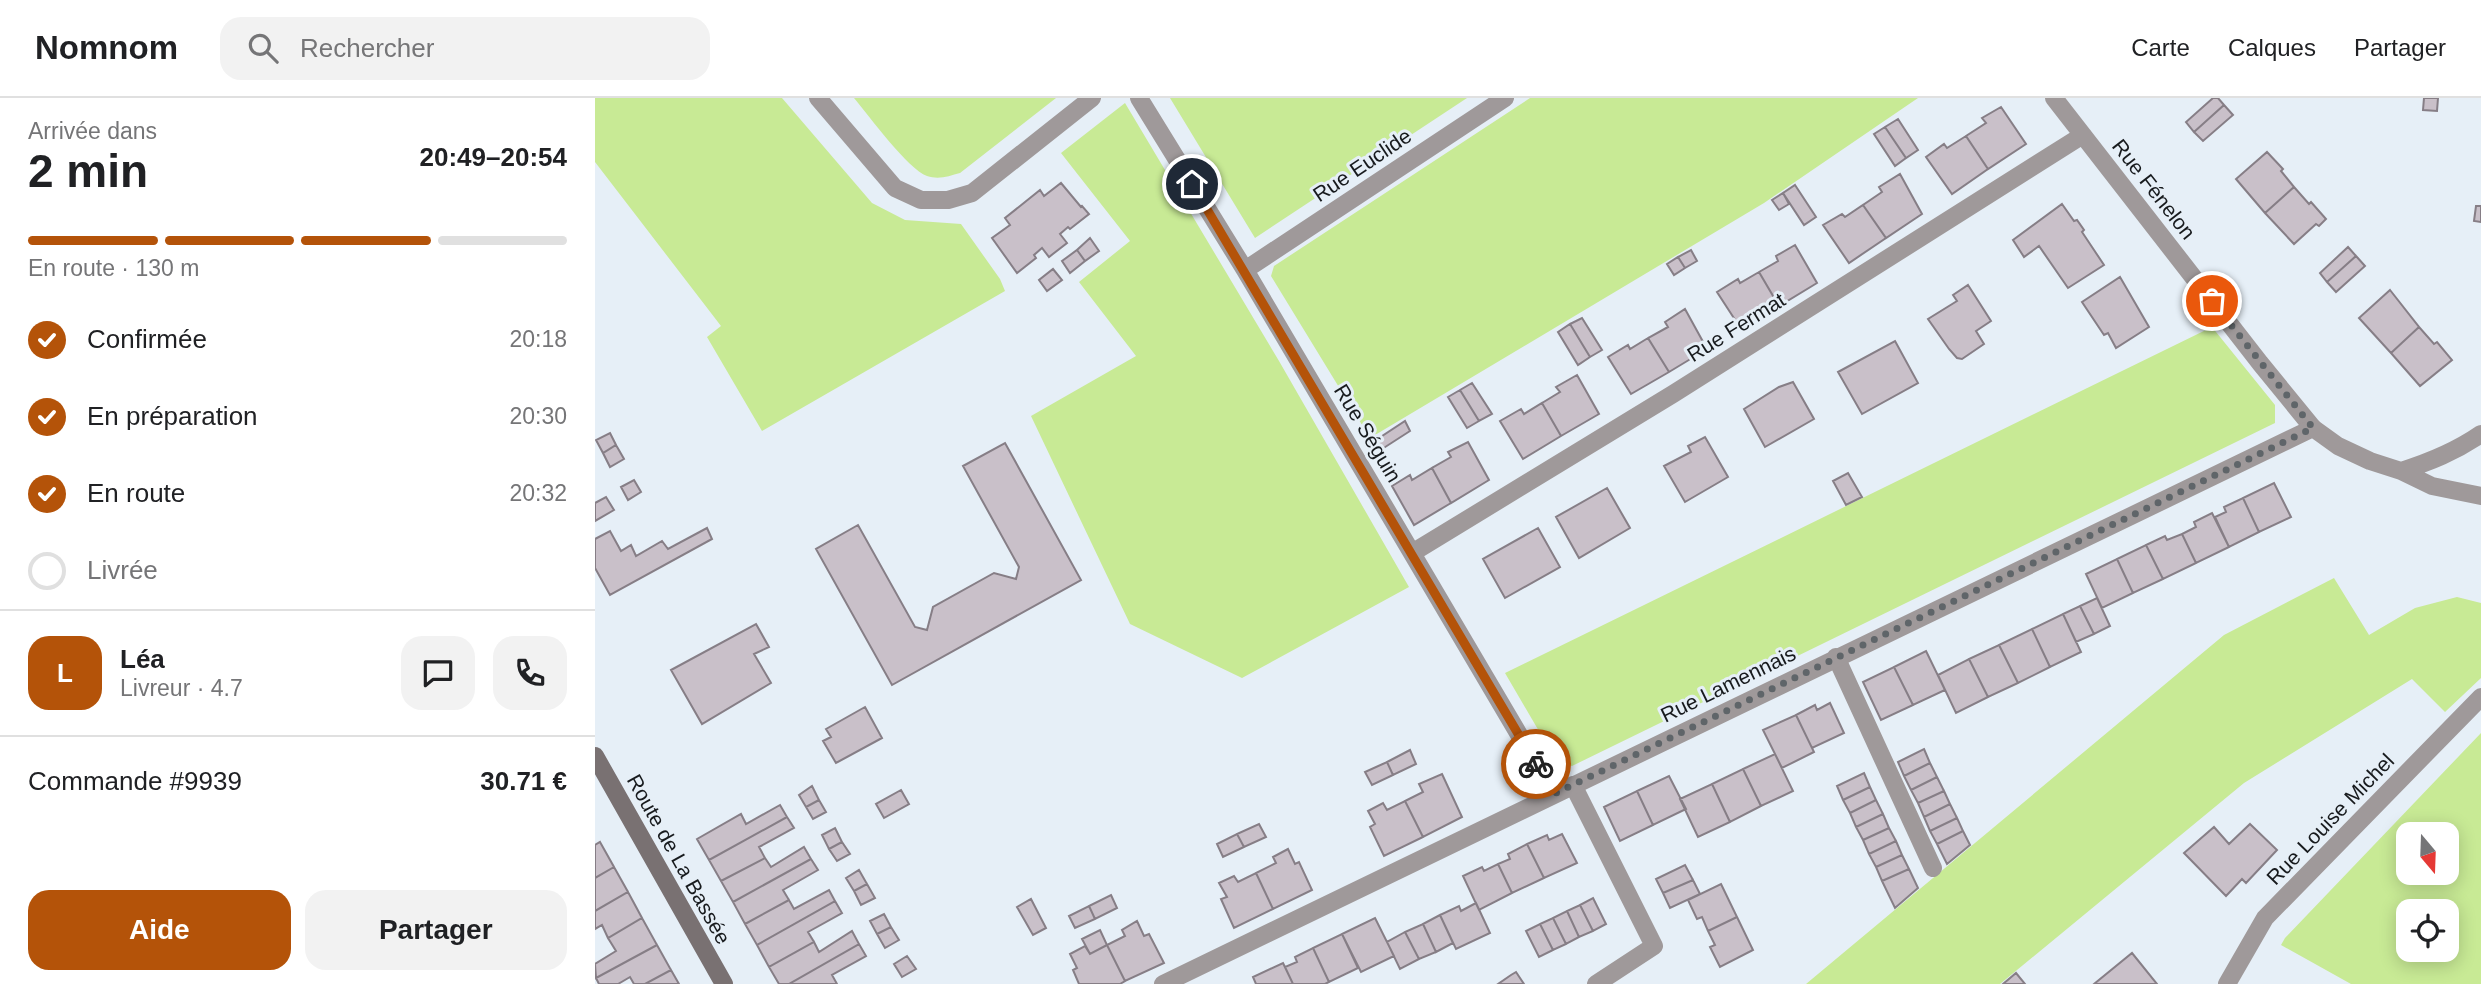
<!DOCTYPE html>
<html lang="fr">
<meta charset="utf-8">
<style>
body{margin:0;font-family:Arial,sans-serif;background:#f2f2f2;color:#202124;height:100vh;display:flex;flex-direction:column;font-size:26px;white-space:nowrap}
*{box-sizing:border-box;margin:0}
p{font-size:23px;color:#757577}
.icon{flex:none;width:38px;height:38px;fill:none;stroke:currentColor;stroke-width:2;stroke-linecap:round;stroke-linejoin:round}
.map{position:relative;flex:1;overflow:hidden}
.sheet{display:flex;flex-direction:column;background:#fff;width:595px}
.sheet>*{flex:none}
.needle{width:46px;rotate:161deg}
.controls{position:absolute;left:1801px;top:724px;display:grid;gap:14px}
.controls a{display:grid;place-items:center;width:63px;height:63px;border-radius:14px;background:#fff;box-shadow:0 4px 18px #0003;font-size:35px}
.pin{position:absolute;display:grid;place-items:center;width:60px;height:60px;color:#fff;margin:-30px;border:4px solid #fff;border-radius:50%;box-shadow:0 2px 7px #0007}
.courier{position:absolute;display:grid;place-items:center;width:70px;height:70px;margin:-35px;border:5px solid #b45309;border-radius:50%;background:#fff;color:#222;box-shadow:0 2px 9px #0007}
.head em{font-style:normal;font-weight:600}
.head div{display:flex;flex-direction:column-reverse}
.head{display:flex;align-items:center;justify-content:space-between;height:119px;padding:0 28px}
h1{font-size:46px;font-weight:600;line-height:52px}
.bar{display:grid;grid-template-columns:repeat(4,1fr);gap:10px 7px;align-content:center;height:84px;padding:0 28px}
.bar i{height:9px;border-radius:5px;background:#e0e0e0}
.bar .active{background:#b45309}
.bar p{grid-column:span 4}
.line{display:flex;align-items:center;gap:18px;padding:0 28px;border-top:2px solid #e0e0e0}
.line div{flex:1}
.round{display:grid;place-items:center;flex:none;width:74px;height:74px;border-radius:21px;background:#f2f2f2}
ol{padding:0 28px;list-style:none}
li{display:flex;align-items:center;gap:21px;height:77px}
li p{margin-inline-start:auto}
li .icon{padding:7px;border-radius:50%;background:#b45309;color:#fff;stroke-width:4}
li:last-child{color:#757577}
li i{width:38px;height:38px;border:4px solid #e0e0e0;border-radius:50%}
.action{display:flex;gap:14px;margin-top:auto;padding:14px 28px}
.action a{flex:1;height:80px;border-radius:21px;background:#b45309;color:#fff;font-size:28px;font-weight:600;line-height:80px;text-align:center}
.action a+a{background:#f2f2f2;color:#202124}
header{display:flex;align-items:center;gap:42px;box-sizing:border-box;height:98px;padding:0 35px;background:#fff;border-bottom:2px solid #e0e0e0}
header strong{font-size:33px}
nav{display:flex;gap:38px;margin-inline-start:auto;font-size:24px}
.search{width:490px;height:63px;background:#f2f2f2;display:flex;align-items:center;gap:18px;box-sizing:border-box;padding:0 24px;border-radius:21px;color:#757577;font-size:26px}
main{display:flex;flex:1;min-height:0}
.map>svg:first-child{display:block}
</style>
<header>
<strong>Nomnom</strong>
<div class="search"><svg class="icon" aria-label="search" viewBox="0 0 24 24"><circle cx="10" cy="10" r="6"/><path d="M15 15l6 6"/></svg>Rechercher</div>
<nav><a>Carte</a><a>Calques</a><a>Partager</a></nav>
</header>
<main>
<section class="sheet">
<div class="head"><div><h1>2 min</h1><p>Arrivée dans</p></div><em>20:49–20:54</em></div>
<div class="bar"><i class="active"></i><i class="active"></i><i class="active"></i><i></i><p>En route · 130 m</p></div>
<ol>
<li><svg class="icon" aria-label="check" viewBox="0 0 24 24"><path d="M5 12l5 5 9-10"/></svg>Confirmée<p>20:18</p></li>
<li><svg class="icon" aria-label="check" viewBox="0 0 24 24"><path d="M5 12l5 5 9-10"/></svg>En préparation<p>20:30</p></li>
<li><svg class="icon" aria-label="check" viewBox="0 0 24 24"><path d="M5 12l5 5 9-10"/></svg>En route<p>20:32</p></li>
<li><i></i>Livrée</li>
</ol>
<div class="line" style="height:126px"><b class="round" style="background:#b45309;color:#fff">L</b><div><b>Léa</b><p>Livreur · 4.7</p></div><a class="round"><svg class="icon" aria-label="chat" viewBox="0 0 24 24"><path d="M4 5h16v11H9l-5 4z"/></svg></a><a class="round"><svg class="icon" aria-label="phone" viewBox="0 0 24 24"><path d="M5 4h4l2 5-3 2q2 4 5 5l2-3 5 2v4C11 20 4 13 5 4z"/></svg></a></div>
<div class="line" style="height:91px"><div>Commande #9939</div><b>30.71 €</b></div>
<div class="action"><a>Aide</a><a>Partager</a></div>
</section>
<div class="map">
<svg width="1886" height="886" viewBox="0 0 1886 886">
<rect width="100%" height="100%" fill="#e6eff7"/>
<path fill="#c8ea95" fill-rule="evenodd" d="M0 0H187L277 105 310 122 366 126 405 181 410 193 167 333 112 239 126 228 0 64Z
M259 0H461L365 75C354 78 344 82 332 78 313 71 274 18 259 0Z
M575 0H872L660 140Z
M935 0H1323L1169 105 775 340 676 178 679 168Z
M530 5 684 263 814 489 647 580 535 526 436 318 541 258 484 184 535 143 466 55Z
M1617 229 1680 307V325L977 668 962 664 910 575Z
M1739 480 1774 537 1820 510 1862 499 1886 505V580L1850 614 1817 581 1649 685 1405 886H1211L1629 537Z
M1886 635V886H1756L1686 847 1690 840ZM1813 737H1852V775H1813ZM1813 814H1852V852H1813Z"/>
<path fill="#c9c0c9" stroke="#867e86" stroke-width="2" d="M1618 0H1623L1629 7 1599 34 1591 24Z
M1829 0H1843L1842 13 1828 12Z
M1629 7 1638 17 1608 43 1599 34Z
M1406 9 1431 46 1393 71 1371 38 1391 25 1387 20Z
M1303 21 1323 52 1311 60 1290 29Z
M1290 29 1311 60 1300 68 1279 36Z
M1371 38 1393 71 1357 96 1331 59 1349 46 1352 50Z
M1672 54 1688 71 1686 73 1699 89 1670 115 1641 81Z
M1305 76 1327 116 1291 140 1268 107 1287 94 1284 89Z
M466 85 486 109 487 108 494 116 475 131 473 129 465 136 472 145 454 159 447 150 439 157 441 160 422 175 397 140 415 127 410 120 445 92 449 98Z
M1200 87 1221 119 1209 127 1188 95Z
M1699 89 1714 106 1716 104 1731 121 1724 128 1721 126 1699 146 1670 115Z
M1188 95 1194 106 1184 112 1177 102Z
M1467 106 1479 123 1482 122 1489 132 1487 134 1509 167 1473 190 1444 148 1429 159 1418 142Z
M1268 107 1291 140 1254 165 1228 127 1247 116 1250 119Z
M1881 108H1886V124L1879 123Z
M495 140 504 153 490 163 482 152Z
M1200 147 1222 185 1184 208 1164 174 1183 163 1181 158Z
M1753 149 1761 158 1732 184 1725 175Z
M482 152 490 163 475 175 467 163Z
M1096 152 1102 163 1090 170 1083 159Z
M1761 158 1770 168 1741 194 1732 184Z
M1083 159 1090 170 1079 177 1072 166Z
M458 171 467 182 452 193 444 182Z
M1164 174 1184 208 1146 231 1122 194 1143 181 1145 185Z
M1525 179 1554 229 1521 250 1513 235 1509 237 1487 204Z
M1373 187 1396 223 1381 233 1389 246 1367 261 1362 260 1354 251 1333 221 1362 203 1358 197Z
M1795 192 1824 229 1796 255 1764 220Z
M1090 211 1112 251 1074 274 1053 240 1073 229 1070 224Z
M987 220 1007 252 995 259 975 226Z
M975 226 995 259 983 267 963 234Z
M1824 229 1839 246 1842 244 1857 262 1825 288 1796 255Z
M1053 240 1074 274 1036 296 1013 259 1033 247 1035 251Z
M1300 243 1323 285 1267 316 1243 274Z
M982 277 1004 316 966 338 947 305 965 294 961 289Z
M1198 284 1219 321 1170 349 1149 311 1184 289Z
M877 285 897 316 884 323 865 292Z
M865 292 884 323 872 330 853 299Z
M947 305 966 338 928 361 905 323 926 311 929 316Z
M810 323 815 333 784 353 778 344Z
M15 335 21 347 8 355 1 342Z
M1110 339 1133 379 1090 404 1069 368 1096 354 1093 348Z
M873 344 894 382 856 405 837 370 856 359 853 354Z
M410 345 486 482 297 587 221 451 263 427 320 529 332 532 338 509 399 475 421 481 424 469 368 368Z
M21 347 29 361 15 369 8 355Z
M837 370 856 405 819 427 797 388 815 377 817 382Z
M1253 375 1267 399 1251 407 1238 383Z
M39 382 46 394 33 402 26 389Z
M1679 385 1696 419 1664 434 1648 400Z
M1012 390 1035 430 984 460 961 419Z
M11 399 19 412 0 423V405Z
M1648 400 1664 434 1634 449 1620 419 1631 414 1629 409Z
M1617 415 1634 449 1601 465 1587 436 1601 429 1599 424Z
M112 430 117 441 15 497 0 470V441L15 433 26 453 36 447 41 458 67 443 73 451Z
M943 430 965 469 910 500 888 461Z
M1587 436 1601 465 1568 481 1551 447 1570 438 1572 442Z
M1551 447 1568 481 1538 495 1522 461Z
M1522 461 1538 495 1507 510 1491 476Z
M1502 500 1515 528 1499 536 1485 508Z
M1485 508 1499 536 1481 544 1468 516Z
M1468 516 1486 554 1455 569 1437 531Z
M161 526 174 549 159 556 176 585 107 626 76 572Z
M1437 531 1455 569 1423 585 1404 547Z
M1404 547 1423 585 1393 599 1374 561Z
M1331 553 1350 592 1318 607 1299 569Z
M1374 561 1393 599 1361 615 1343 577Z
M1299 569 1318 607 1286 622 1268 584Z
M1235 605 1249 635 1217 650 1201 617 1220 607 1222 612Z
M270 609 287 640 241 665 228 643 236 639 231 631Z
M1201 617 1219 654 1187 670 1168 632Z
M1329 651 1335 665 1309 678 1303 664Z
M815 652 821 666 798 677 792 664Z
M1180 656 1198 693 1166 708 1148 671Z
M792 664 798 677 777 687 770 674Z
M1335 665 1342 679 1316 692 1309 678Z
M1148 671 1166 708 1135 724 1117 686Z
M1269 675 1275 689 1248 702 1242 688Z
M847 676 867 719 828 739 810 703 828 694 824 686Z
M1074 678 1091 711 1058 727 1042 693Z
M1342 679 1349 693 1323 705 1316 692Z
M1117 686 1135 724 1103 739 1085 701Z
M217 688 224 702 211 709 204 697Z
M1275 689 1281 702 1255 715 1248 702Z
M306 692 314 706 289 720 281 706Z
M1042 693 1058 727 1025 743 1009 709Z
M1349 693 1355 706 1329 719 1323 705Z
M224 702 231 714 218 721 211 709Z
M1281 702 1288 716 1261 729 1255 715Z
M810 703 828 739 789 758 775 729 780 726 773 713 788 705 792 712Z
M1355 706 1362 720 1335 733 1329 719Z
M185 707 192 719 114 762 102 741 146 716 151 726Z
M1288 716 1294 730 1268 742 1261 729Z
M192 719 199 730 164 749 170 760 126 783 114 762Z
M1362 720 1368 733 1342 746 1335 733Z
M664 726 671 739 649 749 642 736Z
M1655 726 1682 752 1651 785 1647 781 1631 798 1589 755 1619 729 1634 746Z
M240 730 247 744 234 751 227 737Z
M1294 730 1301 743 1274 756 1268 742Z
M1368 733 1375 747 1352 766 1342 746Z
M642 736 649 749 628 759 622 746Z
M967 736 982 765 949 780 932 746 952 737 954 742Z
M1301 743 1307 757 1281 769 1274 756Z
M5 744 19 769 0 780V747Z
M247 744 255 756 242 763 234 751Z
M932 746 949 780 917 795 903 766 915 761 913 756Z
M209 749 216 761 138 804 126 783 170 760 176 769Z
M693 751 700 766 704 764 717 792 678 811 661 775 681 765 678 759Z
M1307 757 1314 771 1287 783 1281 769Z
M216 761 223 772 188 792 194 802 150 826 138 804Z
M903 766 917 795 884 812 868 778 887 769 889 773Z
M1090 767 1098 782 1068 795 1061 781Z
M19 769 33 794 0 813V780Z
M1314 771 1323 790 1300 810 1287 783Z
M264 772 272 786 259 793 251 780Z
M661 775 678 811 639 830 626 801 632 799 624 785 639 778 643 784Z
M1098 782 1105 796 1075 810 1068 795Z
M272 786 280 800 266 807 259 793Z
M1126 786 1142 819 1113 833 1107 819 1102 821 1093 802Z
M234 792 240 803 162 847 150 826 194 802 199 811Z
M33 794 47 820 13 840 7 827 0 831V813Z
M516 797 522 810 500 821 494 808Z
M998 800 1011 826 998 833 985 807Z
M436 801 451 830 438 837 422 809Z
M240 803 247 815 213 834 219 844 174 869 162 847Z
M881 805 895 835 861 851 845 817 864 808 866 813Z
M985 807 998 833 984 839 972 813Z
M494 808 500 821 480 830 474 818Z
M972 813 984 839 971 846 958 820Z
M289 816 296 829 282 836 275 823Z
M845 817 858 845 841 854 828 826Z
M1142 819 1158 852 1125 869 1115 849 1120 847 1113 833Z
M47 820 62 847 1 880 0 866 21 853 13 840Z
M780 820 799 858 766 874 747 836Z
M958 820 971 846 958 852 945 826Z
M542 823 549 838 554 836 569 865 530 883 512 847 530 838 527 832Z
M828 826 841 854 824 861 810 834Z
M945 826 958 852 944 859 931 833Z
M296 829 304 842 290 850 282 836Z
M505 832 512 847 495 856 487 841Z
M257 833 264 846 194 886H184L174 869 219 844 224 854Z
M810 834 824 861 805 871 792 844Z
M747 836 763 870 734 884 718 850Z
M264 846 271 858 237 877 242 886H194Z
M62 847 76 872 50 886H39L35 879 23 886H4L1 880Z
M512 847 530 883 525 886H484L478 872 482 870 475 856 490 848 495 856Z
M718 850 734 884 730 886H698L690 869 702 864 700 859Z
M1537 855 1562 886H1499Z
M312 858 321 871 307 879 299 866Z
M688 865 698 886H661L658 879Z
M76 872 84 886H50Z
M921 874 929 886H903L916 877Z
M1421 875 1430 886H1408Z"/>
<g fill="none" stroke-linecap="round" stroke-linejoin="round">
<path stroke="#9f999a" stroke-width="18" d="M1241 559 1338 770"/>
<path stroke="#9f999a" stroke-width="18" d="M223 0 300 90 326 102H353L377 95 497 0
M544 0 650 172 959 696
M1459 0 1665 265 1718 330
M650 172 910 0
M817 455 1078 296 1488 37
M978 687 1059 848 1001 886
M1632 886 1670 820 1886 599"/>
<path stroke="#9f999a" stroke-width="18" d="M1806 373C1835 364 1860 354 1886 336
M568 886 1718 330 1743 348 1775 363 1806 373 1837 388 1886 398"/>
<path stroke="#797172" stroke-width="18" d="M0 658 129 886"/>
</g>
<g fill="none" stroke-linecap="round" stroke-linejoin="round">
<path stroke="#5f6569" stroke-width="7" stroke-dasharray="0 12.6" d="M941 666 959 696 1718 330 1617 203"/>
<path stroke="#b45309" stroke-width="9" d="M597 86 941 666"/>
</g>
<g text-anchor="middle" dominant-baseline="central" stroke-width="6" stroke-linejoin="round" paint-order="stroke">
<g font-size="21" fill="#171a1d" stroke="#e6eff7">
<text transform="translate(767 67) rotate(-34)">Rue Euclide</text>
<text transform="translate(1559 91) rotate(52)">Rue Fénelon</text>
<text transform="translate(1141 229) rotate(-32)">Rue Fermat</text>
<text transform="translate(773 335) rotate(59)">Rue Séguin</text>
<text transform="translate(1133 586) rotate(-26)">Rue Lamennais</text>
<text transform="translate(1735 721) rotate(-46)">Rue Louise Michel</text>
<text transform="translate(84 761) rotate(61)">Route de La Bassée</text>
</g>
</g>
</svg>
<div class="controls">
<a><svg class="needle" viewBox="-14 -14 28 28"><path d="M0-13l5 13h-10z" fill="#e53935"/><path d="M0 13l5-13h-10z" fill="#757577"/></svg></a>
<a><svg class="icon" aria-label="locate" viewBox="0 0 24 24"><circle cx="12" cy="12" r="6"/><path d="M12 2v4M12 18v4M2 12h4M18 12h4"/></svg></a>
</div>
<div class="pin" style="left:1617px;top:203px;background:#ea580c"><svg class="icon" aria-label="bag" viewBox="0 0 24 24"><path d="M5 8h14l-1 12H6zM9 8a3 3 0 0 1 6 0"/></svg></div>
<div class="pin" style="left:597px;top:86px;background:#1f2937"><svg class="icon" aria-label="home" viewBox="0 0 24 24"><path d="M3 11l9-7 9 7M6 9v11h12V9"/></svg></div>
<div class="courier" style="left:941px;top:666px"><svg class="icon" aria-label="bike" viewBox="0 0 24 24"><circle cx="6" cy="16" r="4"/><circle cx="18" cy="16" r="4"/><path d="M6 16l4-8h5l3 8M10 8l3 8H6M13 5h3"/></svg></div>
</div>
</main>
